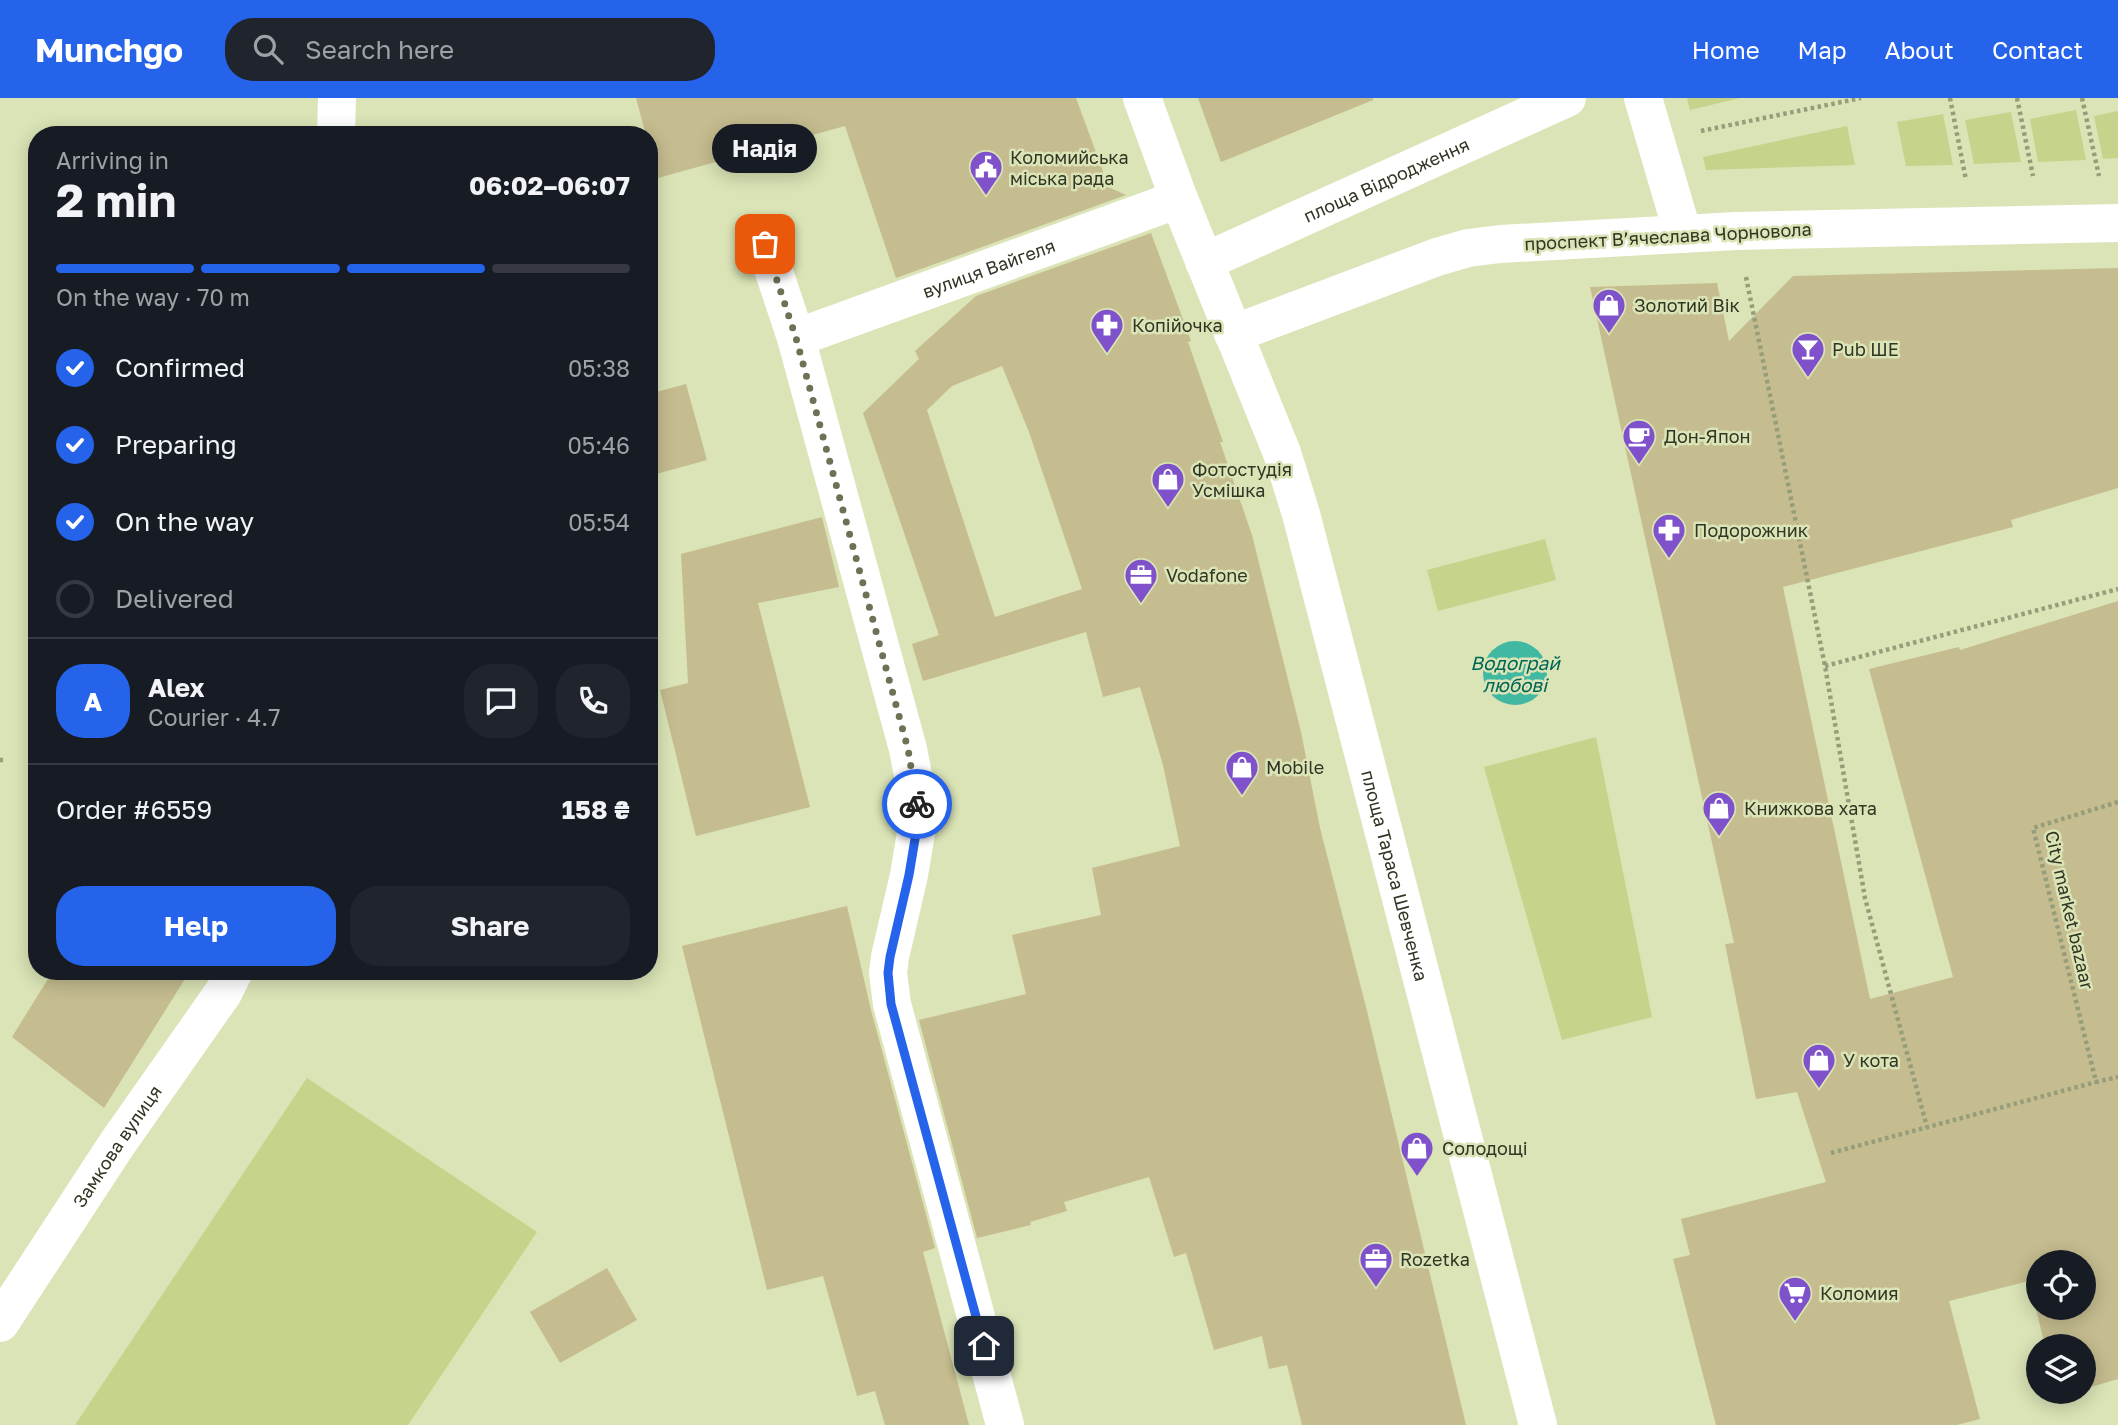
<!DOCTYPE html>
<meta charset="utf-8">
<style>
body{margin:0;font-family:"Golos Text",sans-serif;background:#20242c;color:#f1f3f6;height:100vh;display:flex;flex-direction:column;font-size:26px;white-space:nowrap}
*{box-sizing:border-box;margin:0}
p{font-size:23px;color:#9ea1a6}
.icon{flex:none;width:38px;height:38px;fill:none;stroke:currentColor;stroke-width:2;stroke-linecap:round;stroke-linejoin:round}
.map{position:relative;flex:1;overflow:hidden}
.side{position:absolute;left:28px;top:28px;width:630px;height:854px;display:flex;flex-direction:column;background:#171b24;border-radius:28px;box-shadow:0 4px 18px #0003}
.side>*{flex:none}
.fabs{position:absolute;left:2026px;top:1152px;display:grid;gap:14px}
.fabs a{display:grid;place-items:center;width:70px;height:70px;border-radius:50%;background:#171b24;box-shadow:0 4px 18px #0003;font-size:35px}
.pin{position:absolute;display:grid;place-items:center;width:60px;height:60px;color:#fff;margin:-30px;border-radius:14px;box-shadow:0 4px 10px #0006}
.courier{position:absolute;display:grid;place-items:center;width:70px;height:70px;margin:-35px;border:5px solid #2563eb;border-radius:50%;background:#fff;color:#222;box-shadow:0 2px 9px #0007}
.bubble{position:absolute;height:49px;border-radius:24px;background:#171b24;box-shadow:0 4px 18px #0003;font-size:23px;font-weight:700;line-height:49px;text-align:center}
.head em{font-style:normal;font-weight:700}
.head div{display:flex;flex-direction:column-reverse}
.head{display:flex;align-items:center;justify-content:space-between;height:119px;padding:0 28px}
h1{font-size:46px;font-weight:700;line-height:52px}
.bar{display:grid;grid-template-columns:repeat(4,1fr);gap:10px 7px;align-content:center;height:84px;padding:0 28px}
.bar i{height:9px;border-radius:5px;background:#363941}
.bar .current{background:#2563eb}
.bar p{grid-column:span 4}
.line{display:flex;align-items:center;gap:18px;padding:0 28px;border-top:2px solid #363941}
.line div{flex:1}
.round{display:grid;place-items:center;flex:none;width:74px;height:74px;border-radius:28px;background:#20242c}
ol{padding:0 28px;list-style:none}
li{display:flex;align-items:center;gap:21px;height:77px}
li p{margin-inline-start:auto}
li .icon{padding:7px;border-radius:50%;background:#2563eb;color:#fff;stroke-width:4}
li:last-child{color:#9ea1a6}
li i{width:38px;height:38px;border:4px solid #363941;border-radius:50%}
.primary-button{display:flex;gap:14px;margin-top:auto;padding:14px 28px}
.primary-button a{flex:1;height:80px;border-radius:28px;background:#2563eb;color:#fff;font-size:28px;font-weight:700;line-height:80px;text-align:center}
.primary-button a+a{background:#20242c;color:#f1f3f6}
header{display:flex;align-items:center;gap:42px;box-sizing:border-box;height:98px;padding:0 35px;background:#2563eb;color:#fff}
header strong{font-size:33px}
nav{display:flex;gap:38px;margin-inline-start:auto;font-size:24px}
.search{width:490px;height:63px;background:#20242c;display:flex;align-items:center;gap:18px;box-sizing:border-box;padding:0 24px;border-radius:28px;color:#9ea1a6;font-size:26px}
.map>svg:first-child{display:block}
</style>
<header>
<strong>Munchgo</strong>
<div class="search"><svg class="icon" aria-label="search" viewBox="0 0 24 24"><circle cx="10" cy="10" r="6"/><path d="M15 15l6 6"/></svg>Search here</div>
<nav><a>Home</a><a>Map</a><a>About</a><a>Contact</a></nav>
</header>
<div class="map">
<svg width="2118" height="1327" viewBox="0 0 2118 1327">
<rect width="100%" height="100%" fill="#dae4b6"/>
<path fill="#c5d38b" d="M1687 0H1740L1690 12Z
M2076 12 2086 62 2038 64 2030 21Z
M2118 13V60L2103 61 2094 18Z
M2011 14 2021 64 1974 66 1965 22Z
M1943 16 1953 67 1906 68 1897 24Z
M1847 28 1855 67 1706 72 1703 59Z
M1545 441 1556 482 1438 513 1427 472Z
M1596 639 1652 919 1562 942 1484 669Z
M307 980 537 1134 408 1327H75Z"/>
<path fill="#41b8a1" d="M1483 575a32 32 0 1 1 64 0a32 32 0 1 1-64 0Z"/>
<path fill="#c5bc8f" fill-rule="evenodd" d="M636 0H1076L1105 79 1102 84 1110 77 1113 80 1108 89 1126 97 896 180 845 28 658 80 649 49V37H646Z
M1198 0H1373V2L1221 64Z
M1151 135 1191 243 1188 244 1223 344H1220L1252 437 1301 634 1320 730 1366 909 1466 1327H1302L1287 1267 1269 1271 1262 1238 1214 1252 1186 1155 1174 1159 1149 1079 1064 1104 1067 1113 1030 1124 1031 1127 977 1140 919 922 1026 896 1012 837 1101 817 1092 770 1180 748 1163 667 1140 589 1103 599 1086 534 923 583 912 546 939 537 863 315 919 261 915 253 976 198ZM1002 268 1029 334 1082 491 995 519 927 312 952 288Z
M2118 170V390L2011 422 2013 429 1783 489 1870 901 1953 879 1869 571 1959 549 1960 552 2118 503V1281L2084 1291V1248H2045L2029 1183 1949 1203 1980 1321 1957 1327H1716L1673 1161 1690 1157 1681 1121 1826 1084 1797 994 1756 1001 1725 846 1734 845 1590 189 1717 185 1729 243 1793 178ZM2039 1164H2084V1209H2039Z
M686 286 707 362 649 378V296Z
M822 419 839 489 758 505 810 709 696 738 660 592 688 585 681 456Z
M847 808 871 912 935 1150 923 1154 969 1327H885L875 1293 857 1298 823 1178 767 1192 682 848Z
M53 873H190L104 1010 12 939Z
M607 1170 637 1222 560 1265 530 1214Z"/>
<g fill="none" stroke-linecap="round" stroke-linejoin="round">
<path stroke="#959d7a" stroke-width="4.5" stroke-dasharray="3.5 3.5" stroke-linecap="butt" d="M1950 0 1966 82
M2017 0 2033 78
M2082 0 2099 78
M1701 33 1861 0
M1746 179 1825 568 1865 800 1927 1029
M1825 568 2118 491
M0 662H3
M2118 704 2033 730 2096 984 2118 979
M1831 1055 2096 984"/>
<g stroke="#fff" stroke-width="38">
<path d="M1643 0 1683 136"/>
<path id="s1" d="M1204 164 1567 0"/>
<path d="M1233 236 1437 159 1468 150 1500 146 1736 133 2118 125"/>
<path id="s2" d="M796 240 1179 101"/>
</g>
<path stroke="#fff" stroke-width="38" d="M765 147 796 240 908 651 917 698V729L909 777 890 859 888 875 892 906 1005 1327"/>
<g stroke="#fff" stroke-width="38">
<path id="s3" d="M1142 0 1179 101 1282 355 1301 416 1538 1327"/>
<path d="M336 37 337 0"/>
<path id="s4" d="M0 1225 117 1046 223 895 234 873"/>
</g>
</g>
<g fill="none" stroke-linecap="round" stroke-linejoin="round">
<path stroke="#6c7256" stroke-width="7" stroke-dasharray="0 12.6" d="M765 146 796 240 831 368 908 651 917 706"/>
<path stroke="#2563eb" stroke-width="9" d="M917 706V729L909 777 890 859 888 875 891 906 984 1248"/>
</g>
<defs>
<symbol id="civic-pin" viewBox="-11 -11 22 30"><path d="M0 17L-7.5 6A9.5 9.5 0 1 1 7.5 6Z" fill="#7f52cb" stroke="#dae4b6"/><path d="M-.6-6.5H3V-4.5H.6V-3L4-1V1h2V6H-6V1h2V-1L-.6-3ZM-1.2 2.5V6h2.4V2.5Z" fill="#fff"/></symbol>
<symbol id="shop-pin" viewBox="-11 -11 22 30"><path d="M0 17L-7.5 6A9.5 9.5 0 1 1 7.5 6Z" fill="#7f52cb" stroke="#dae4b6"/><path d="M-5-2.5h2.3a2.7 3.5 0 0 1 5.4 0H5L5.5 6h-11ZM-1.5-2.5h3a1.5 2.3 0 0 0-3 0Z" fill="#fff"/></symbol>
<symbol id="pharmacy-pin" viewBox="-11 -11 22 30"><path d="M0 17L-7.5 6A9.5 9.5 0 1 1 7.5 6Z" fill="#7f52cb" stroke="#dae4b6"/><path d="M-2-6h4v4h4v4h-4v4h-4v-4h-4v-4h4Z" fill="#fff"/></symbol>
<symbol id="bar-pin" viewBox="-11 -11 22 30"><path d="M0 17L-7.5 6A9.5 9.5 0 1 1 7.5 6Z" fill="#7f52cb" stroke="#dae4b6"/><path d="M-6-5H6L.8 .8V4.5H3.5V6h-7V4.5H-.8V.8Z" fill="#fff"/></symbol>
<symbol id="cafe-pin" viewBox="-11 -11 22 30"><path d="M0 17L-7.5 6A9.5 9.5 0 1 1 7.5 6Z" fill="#7f52cb" stroke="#dae4b6"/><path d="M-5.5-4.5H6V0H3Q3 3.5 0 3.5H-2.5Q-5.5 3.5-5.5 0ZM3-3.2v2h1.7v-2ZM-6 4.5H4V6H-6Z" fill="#fff"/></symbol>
<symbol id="office-pin" viewBox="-11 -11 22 30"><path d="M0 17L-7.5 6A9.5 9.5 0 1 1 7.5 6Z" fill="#7f52cb" stroke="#dae4b6"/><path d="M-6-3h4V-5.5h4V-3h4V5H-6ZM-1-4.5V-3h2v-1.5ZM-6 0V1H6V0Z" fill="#fff"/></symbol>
<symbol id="supermarket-pin" viewBox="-11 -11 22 30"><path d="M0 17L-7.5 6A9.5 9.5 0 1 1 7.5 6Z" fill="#7f52cb" stroke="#dae4b6"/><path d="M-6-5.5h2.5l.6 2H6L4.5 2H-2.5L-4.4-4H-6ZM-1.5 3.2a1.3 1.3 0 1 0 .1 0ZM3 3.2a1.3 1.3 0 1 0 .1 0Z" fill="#fff"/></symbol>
</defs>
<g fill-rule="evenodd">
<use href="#civic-pin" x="967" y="50" width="38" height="52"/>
<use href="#shop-pin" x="1590" y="188" width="38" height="52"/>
<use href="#pharmacy-pin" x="1088" y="208" width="38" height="52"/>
<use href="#bar-pin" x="1789" y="232" width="38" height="52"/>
<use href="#cafe-pin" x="1620" y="319" width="38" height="52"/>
<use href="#shop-pin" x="1149" y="362" width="38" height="52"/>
<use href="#pharmacy-pin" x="1650" y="413" width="38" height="52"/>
<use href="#office-pin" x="1122" y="458" width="38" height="52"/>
<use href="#shop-pin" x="1223" y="650" width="38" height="52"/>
<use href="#shop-pin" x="1700" y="691" width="38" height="52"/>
<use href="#shop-pin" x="1800" y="943" width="38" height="52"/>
<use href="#shop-pin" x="1398" y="1031" width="38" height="52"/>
<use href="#office-pin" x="1357" y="1142" width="38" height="52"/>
<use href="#supermarket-pin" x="1776" y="1176" width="38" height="52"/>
</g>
<g text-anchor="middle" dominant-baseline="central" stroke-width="5" stroke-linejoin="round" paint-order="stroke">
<g font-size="18" fill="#313523" stroke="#dae4b6" text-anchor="start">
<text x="1010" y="59">Коломийська<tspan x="1010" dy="21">міська рада</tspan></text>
<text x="1634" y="207">Золотий Вік</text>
<text x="1132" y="227">Копійочка</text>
<text x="1832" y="251">Pub ШЕ</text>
<text x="1664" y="338">Дон-Япон</text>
<text x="1192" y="371">Фотостудія<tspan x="1192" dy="21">Усмішка</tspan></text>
<text x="1694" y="432">Подорожник</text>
<text x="1166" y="477">Vodafone</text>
<text x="1266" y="669">Mobile</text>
<text x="1744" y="710">Книжкова хата</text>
<text x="1843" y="962">У кота</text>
<text x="1442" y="1050">Солодощі</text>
<text x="1400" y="1161">Rozetka</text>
<text x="1820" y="1195">Коломия</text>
</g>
<g font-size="18" fill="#313523" stroke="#dae4b6">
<text stroke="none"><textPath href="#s1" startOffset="200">площа Відродження</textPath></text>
<text transform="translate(1668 138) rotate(-3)">проспект Вʼячеслава Чорновола</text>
<text stroke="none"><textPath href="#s2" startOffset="205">вулиця Вайгеля</textPath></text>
<text stroke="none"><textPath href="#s3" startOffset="819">площа Тараса Шевченка</textPath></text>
<text transform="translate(2070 812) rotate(77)">City market bazaar</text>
<text stroke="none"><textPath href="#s4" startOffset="212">Замкова вулиця</textPath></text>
</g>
<g font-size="19" font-style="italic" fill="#006757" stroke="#dae4b6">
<text x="1515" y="564">Водограй<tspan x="1515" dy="22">любові</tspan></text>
</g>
</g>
</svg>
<div class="fabs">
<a><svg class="icon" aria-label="locate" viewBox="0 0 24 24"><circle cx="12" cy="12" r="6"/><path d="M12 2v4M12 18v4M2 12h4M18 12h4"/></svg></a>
<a><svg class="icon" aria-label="layers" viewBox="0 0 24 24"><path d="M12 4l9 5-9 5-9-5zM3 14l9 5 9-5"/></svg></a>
</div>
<div class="pin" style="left:765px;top:146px;background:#ea580c"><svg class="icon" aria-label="bag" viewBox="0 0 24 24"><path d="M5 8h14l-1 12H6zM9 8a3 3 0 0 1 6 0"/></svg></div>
<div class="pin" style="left:984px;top:1248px;background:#1f2937"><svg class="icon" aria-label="home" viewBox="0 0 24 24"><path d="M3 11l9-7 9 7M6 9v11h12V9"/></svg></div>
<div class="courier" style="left:917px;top:706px"><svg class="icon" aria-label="bike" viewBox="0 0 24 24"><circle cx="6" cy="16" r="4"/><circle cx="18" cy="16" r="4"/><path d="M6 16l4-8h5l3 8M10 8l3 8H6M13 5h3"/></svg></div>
<div class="bubble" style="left:712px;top:26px;width:105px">Надія</div>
<section class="side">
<div class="head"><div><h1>2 min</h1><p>Arriving in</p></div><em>06:02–06:07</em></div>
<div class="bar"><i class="current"></i><i class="current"></i><i class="current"></i><i></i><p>On the way · 70 m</p></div>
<ol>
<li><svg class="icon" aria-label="check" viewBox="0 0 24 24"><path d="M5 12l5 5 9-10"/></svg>Confirmed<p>05:38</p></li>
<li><svg class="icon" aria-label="check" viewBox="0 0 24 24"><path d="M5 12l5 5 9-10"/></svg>Preparing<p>05:46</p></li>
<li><svg class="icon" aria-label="check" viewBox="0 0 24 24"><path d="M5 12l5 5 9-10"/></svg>On the way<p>05:54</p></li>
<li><i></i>Delivered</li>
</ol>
<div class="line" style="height:126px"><b class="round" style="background:#2563eb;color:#fff">A</b><div><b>Alex</b><p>Courier · 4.7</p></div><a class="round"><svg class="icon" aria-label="chat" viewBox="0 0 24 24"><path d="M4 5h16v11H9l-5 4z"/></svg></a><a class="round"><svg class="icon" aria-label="phone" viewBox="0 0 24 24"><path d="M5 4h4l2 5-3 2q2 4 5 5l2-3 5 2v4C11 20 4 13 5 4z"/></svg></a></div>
<div class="line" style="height:91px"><div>Order #6559</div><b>158 ₴</b></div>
<div class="primary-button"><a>Help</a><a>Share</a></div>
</section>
</div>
